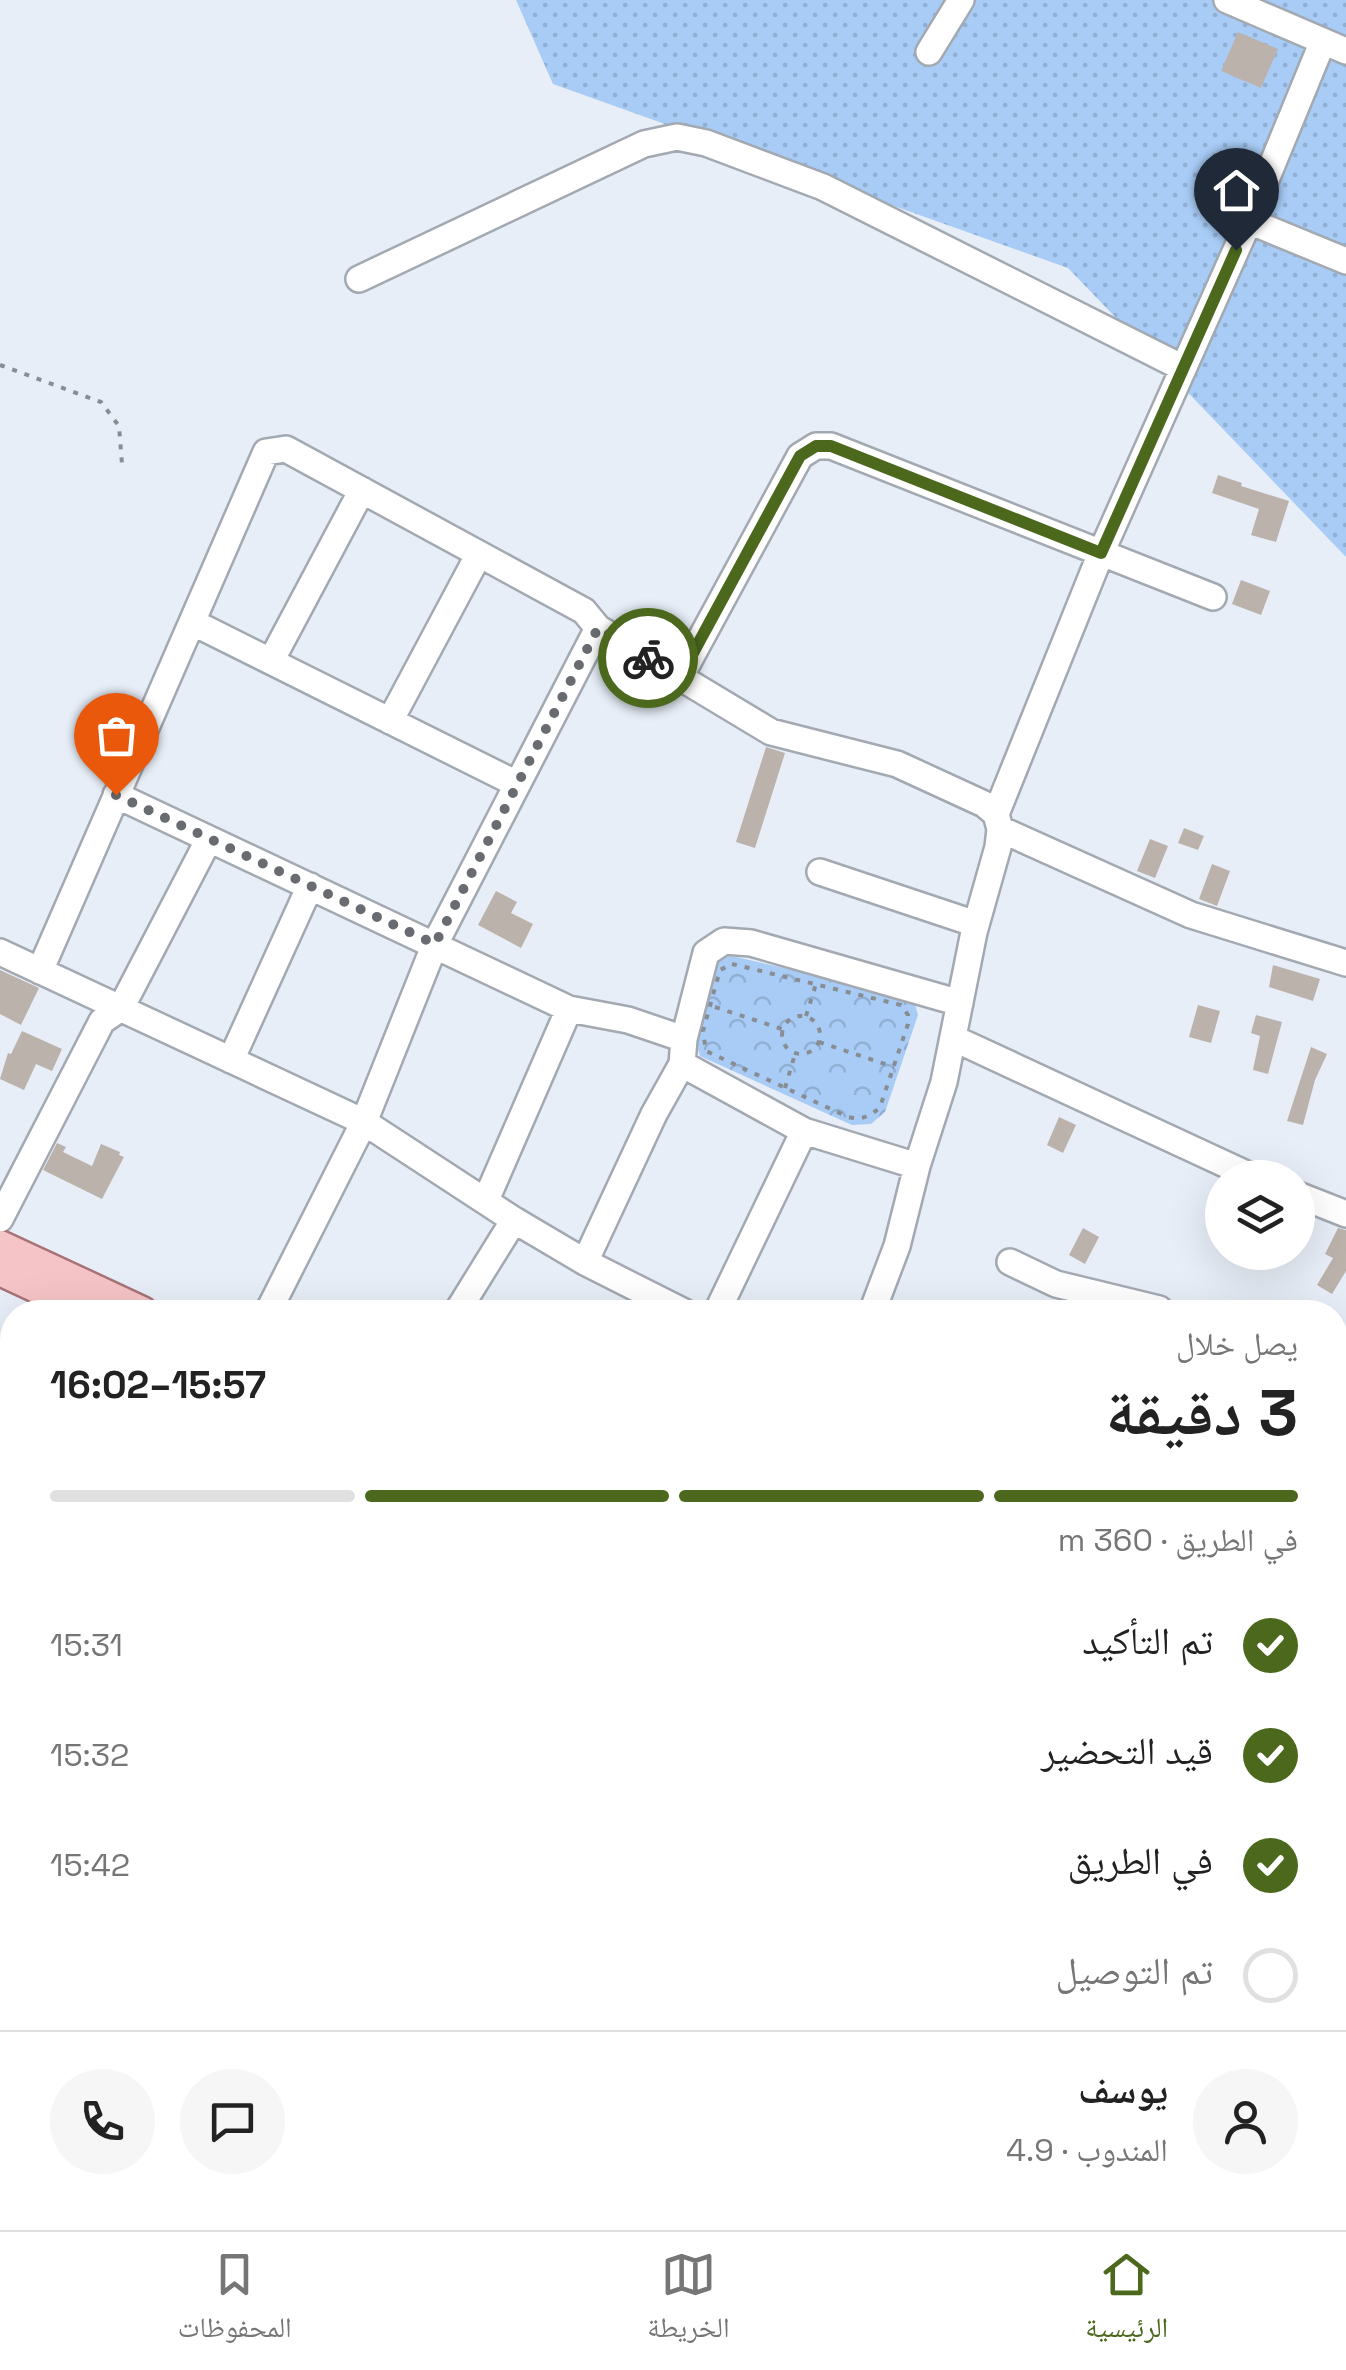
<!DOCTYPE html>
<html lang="ar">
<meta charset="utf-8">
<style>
body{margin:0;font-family:"Space Grotesk","Noto Naskh Arabic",sans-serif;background:#f6f6f6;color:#222;direction:rtl;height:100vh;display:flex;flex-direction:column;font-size:38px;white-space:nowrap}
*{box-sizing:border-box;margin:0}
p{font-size:32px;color:#767676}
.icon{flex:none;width:55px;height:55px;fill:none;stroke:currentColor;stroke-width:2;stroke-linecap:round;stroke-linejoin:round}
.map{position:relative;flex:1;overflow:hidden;direction:ltr}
.sheet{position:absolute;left:0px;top:1300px;width:1348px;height:930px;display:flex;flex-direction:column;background:#fff;border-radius:40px 40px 0 0;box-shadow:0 10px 40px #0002;direction:rtl}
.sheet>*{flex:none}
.tools{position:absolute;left:1205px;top:1160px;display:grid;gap:20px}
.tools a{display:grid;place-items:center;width:110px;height:110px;border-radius:50%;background:#fff;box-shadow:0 10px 40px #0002;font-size:50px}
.pin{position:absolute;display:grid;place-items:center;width:85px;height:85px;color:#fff;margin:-102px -42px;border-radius:50% 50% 50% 0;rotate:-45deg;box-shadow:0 0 10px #0007}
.pin .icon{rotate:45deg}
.courier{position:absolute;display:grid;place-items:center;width:100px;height:100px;margin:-50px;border:8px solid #4b681d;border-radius:50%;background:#fff;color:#222;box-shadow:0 2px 12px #0007}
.overview em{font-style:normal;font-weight:800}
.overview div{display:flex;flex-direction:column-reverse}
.overview{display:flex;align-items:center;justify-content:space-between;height:170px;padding:0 50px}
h1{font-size:65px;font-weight:800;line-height:75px}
.bar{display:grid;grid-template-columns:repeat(4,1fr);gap:15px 10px;align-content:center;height:120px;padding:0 50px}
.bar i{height:12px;border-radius:8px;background:#e0e0e0}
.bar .current{background:#4b681d}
.bar p{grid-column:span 4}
.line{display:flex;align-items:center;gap:25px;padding:0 50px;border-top:2px solid #e0e0e0}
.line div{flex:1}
.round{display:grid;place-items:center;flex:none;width:105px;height:105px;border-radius:52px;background:#f6f6f6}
ol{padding:0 50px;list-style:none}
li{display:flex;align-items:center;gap:30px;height:110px}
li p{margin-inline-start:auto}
li .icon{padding:10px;border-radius:50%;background:#4b681d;color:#fff;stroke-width:4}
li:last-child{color:#767676}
li i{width:55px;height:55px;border:5px solid #e0e0e0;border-radius:50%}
.dock{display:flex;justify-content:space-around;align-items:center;height:140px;border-top:2px solid #e0e0e0;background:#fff;font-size:28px;color:#767676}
.dock a{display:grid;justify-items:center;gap:5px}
.dock .current{color:#4b681d}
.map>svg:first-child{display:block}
</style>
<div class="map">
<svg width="1346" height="2230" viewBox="0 0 1346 2230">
<defs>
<pattern id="grass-dots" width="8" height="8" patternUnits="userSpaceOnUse" patternTransform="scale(2.5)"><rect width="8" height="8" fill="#a8ccf6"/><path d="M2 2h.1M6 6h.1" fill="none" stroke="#90afd3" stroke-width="1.8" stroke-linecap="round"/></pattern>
<pattern id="park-crowns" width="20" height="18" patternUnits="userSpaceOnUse" patternTransform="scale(2.5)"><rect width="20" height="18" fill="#a8ccf6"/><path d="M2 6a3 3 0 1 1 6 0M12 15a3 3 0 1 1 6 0" fill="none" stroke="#90afd3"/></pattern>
</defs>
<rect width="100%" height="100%" fill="#e7eef7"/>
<path fill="url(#grass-dots)" d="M516 0H1346V557L1068 268 553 84Z"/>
<path fill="url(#park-crowns)" d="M724 957H736L904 995 914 1000 918 1015 885 1112 871 1124 852 1125 700 1056 695 1038 716 962Z"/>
<path fill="#bcb2ac" d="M1238 32 1278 49 1261 88 1221 71Z
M1218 475 1242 483 1241 486 1289 501 1276 542 1251 535 1259 509 1212 493Z
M1241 580 1270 591 1261 615 1232 604Z
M766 747 785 753 755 848 736 842Z
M1184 828 1204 836 1198 850 1178 843Z
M1150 839 1168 846 1155 878 1137 871Z
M1212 864 1230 871 1217 906 1199 899Z
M496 891 517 902 511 913 533 924 521 948 478 925Z
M1273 965 1320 979 1313 1001 1269 987Z
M0 970 39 988 21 1025 0 1014Z
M1198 1005 1220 1011 1211 1043 1189 1037Z
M1256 1015 1282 1022 1268 1074 1253 1070 1260 1036 1251 1033Z
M22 1031 62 1049 52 1071 36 1064 24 1090 0 1079 8 1053 11 1054Z
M1311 1047 1327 1054 1315 1080 1303 1125 1287 1121Z
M1059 1117 1076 1125 1063 1153 1047 1145Z
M57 1143 66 1147 63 1152 92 1166 101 1144 120 1152 119 1155 124 1157 102 1199 43 1170Z
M1083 1228 1099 1237 1085 1264 1069 1255Z
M1338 1228 1346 1230V1271L1332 1294 1317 1285 1333 1258 1325 1254Z"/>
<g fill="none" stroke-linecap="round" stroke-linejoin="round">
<defs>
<path id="minor" d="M1227 0 1346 51
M929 52 961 0
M1249 221 1346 261
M359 279 644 144 677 137 706 143 823 187 1183 368
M192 622 517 784
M271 661 362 490
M680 677 800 456 816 446H831L1213 597
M390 721 479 554
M116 795 569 1009 628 1020 684 1039
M996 814 1101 553 1249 221 1323 41
M1000 829 1191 915 1346 963
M820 872 976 924
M0 952 364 1122 514 1220 585 1262 684 1312
M40 971 266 452 286 449 584 611 598 628
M953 1038 1255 1178
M231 1060 310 886
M682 1064 804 1131 917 1166
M1298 1195 1346 1214
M486 1200 569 1009
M0 1219 102 1021 121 1008 209 839
M585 1262 654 1114 682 1064 684 1039 706 953 724 941 751 943 960 1003
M1010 1262 1056 1284 1159 1309
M268 1312 364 1122 435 944 598 628 771 732 897 764 984 804 996 814 1000 829 998 847 974 932 944 1082 917 1166 897 1246 872 1312
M457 1312 514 1220
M717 1312 804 1131
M1335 1423 1346 1431
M0 1516 12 1513
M1335 1642 1346 1645
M0 1839 12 1841
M1335 2106 1346 2111
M1184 2218 1208 2230
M759 2230 763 2218
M947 2230 953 2218
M1137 2230 1143 2218
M1274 2230 1280 2218"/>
<path id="major" d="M0 1246 142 1312
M0 1270 90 1312
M1335 1883 1346 1889"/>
</defs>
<use href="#minor" stroke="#a2a9b1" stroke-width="30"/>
<use href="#major" stroke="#a77376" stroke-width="35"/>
<path stroke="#888d93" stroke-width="4" stroke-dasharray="5 8" stroke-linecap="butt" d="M0 365 101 402 119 426 122 464
M732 964 901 1005 908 1015V1024L880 1107C870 1117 861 1120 848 1117L706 1051 703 1031 720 970Z
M715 1007 782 1029
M782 1035a19 19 0 1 1 38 0a19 19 0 1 1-38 0Z
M806 1016 816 984
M819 1042 894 1067
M785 1088 795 1054"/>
<use href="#minor" stroke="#fff" stroke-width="25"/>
<use href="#major" stroke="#f5c4c6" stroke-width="30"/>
</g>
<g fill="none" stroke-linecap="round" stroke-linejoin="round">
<path stroke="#686c71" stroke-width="10" stroke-dasharray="0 18" d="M116 795 435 944 598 628 648 658"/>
<path stroke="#4b681d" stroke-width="12" d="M648 658 680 677 800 456 816 446H831L1101 553 1236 250"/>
</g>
</svg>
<div class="tools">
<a><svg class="icon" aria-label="layers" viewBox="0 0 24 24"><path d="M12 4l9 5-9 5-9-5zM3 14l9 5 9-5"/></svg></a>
</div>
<div class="pin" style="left:116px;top:795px;background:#ea580c"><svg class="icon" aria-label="bag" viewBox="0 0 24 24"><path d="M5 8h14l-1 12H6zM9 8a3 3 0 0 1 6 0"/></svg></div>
<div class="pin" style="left:1236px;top:250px;background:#1f2937"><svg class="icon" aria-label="home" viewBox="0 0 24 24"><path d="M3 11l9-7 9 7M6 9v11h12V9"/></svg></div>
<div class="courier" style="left:648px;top:658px"><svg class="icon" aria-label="bike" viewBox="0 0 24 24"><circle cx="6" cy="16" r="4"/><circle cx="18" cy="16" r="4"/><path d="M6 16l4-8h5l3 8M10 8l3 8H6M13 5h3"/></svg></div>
<section class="sheet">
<div class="overview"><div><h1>3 دقيقة</h1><p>يصل خلال</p></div><em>15:57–16:02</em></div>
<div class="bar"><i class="current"></i><i class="current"></i><i class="current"></i><i></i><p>في الطريق · 360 m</p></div>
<ol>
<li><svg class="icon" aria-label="check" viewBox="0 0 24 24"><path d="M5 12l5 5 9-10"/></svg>تم التأكيد<p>15:31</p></li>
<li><svg class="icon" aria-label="check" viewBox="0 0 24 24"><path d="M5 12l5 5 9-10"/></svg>قيد التحضير<p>15:32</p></li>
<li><svg class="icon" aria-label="check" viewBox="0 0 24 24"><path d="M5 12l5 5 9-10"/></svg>في الطريق<p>15:42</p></li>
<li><i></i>تم التوصيل</li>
</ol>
<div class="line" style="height:180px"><a class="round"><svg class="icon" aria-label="person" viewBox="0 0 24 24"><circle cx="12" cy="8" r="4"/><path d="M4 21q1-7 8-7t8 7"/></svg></a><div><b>يوسف</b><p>المندوب · 4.9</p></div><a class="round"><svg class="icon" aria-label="chat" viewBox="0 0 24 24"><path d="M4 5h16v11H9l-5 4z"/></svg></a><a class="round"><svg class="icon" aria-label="phone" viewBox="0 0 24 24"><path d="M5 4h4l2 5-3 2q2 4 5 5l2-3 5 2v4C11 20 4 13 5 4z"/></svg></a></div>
</section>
</div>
<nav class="dock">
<a class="current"><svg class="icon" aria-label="home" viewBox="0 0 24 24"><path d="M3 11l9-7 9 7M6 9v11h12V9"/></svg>الرئيسية</a>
<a><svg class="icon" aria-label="map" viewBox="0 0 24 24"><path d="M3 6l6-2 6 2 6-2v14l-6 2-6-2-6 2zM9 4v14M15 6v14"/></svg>الخريطة</a>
<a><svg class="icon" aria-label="saved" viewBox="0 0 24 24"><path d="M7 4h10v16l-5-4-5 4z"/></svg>المحفوظات</a>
</nav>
